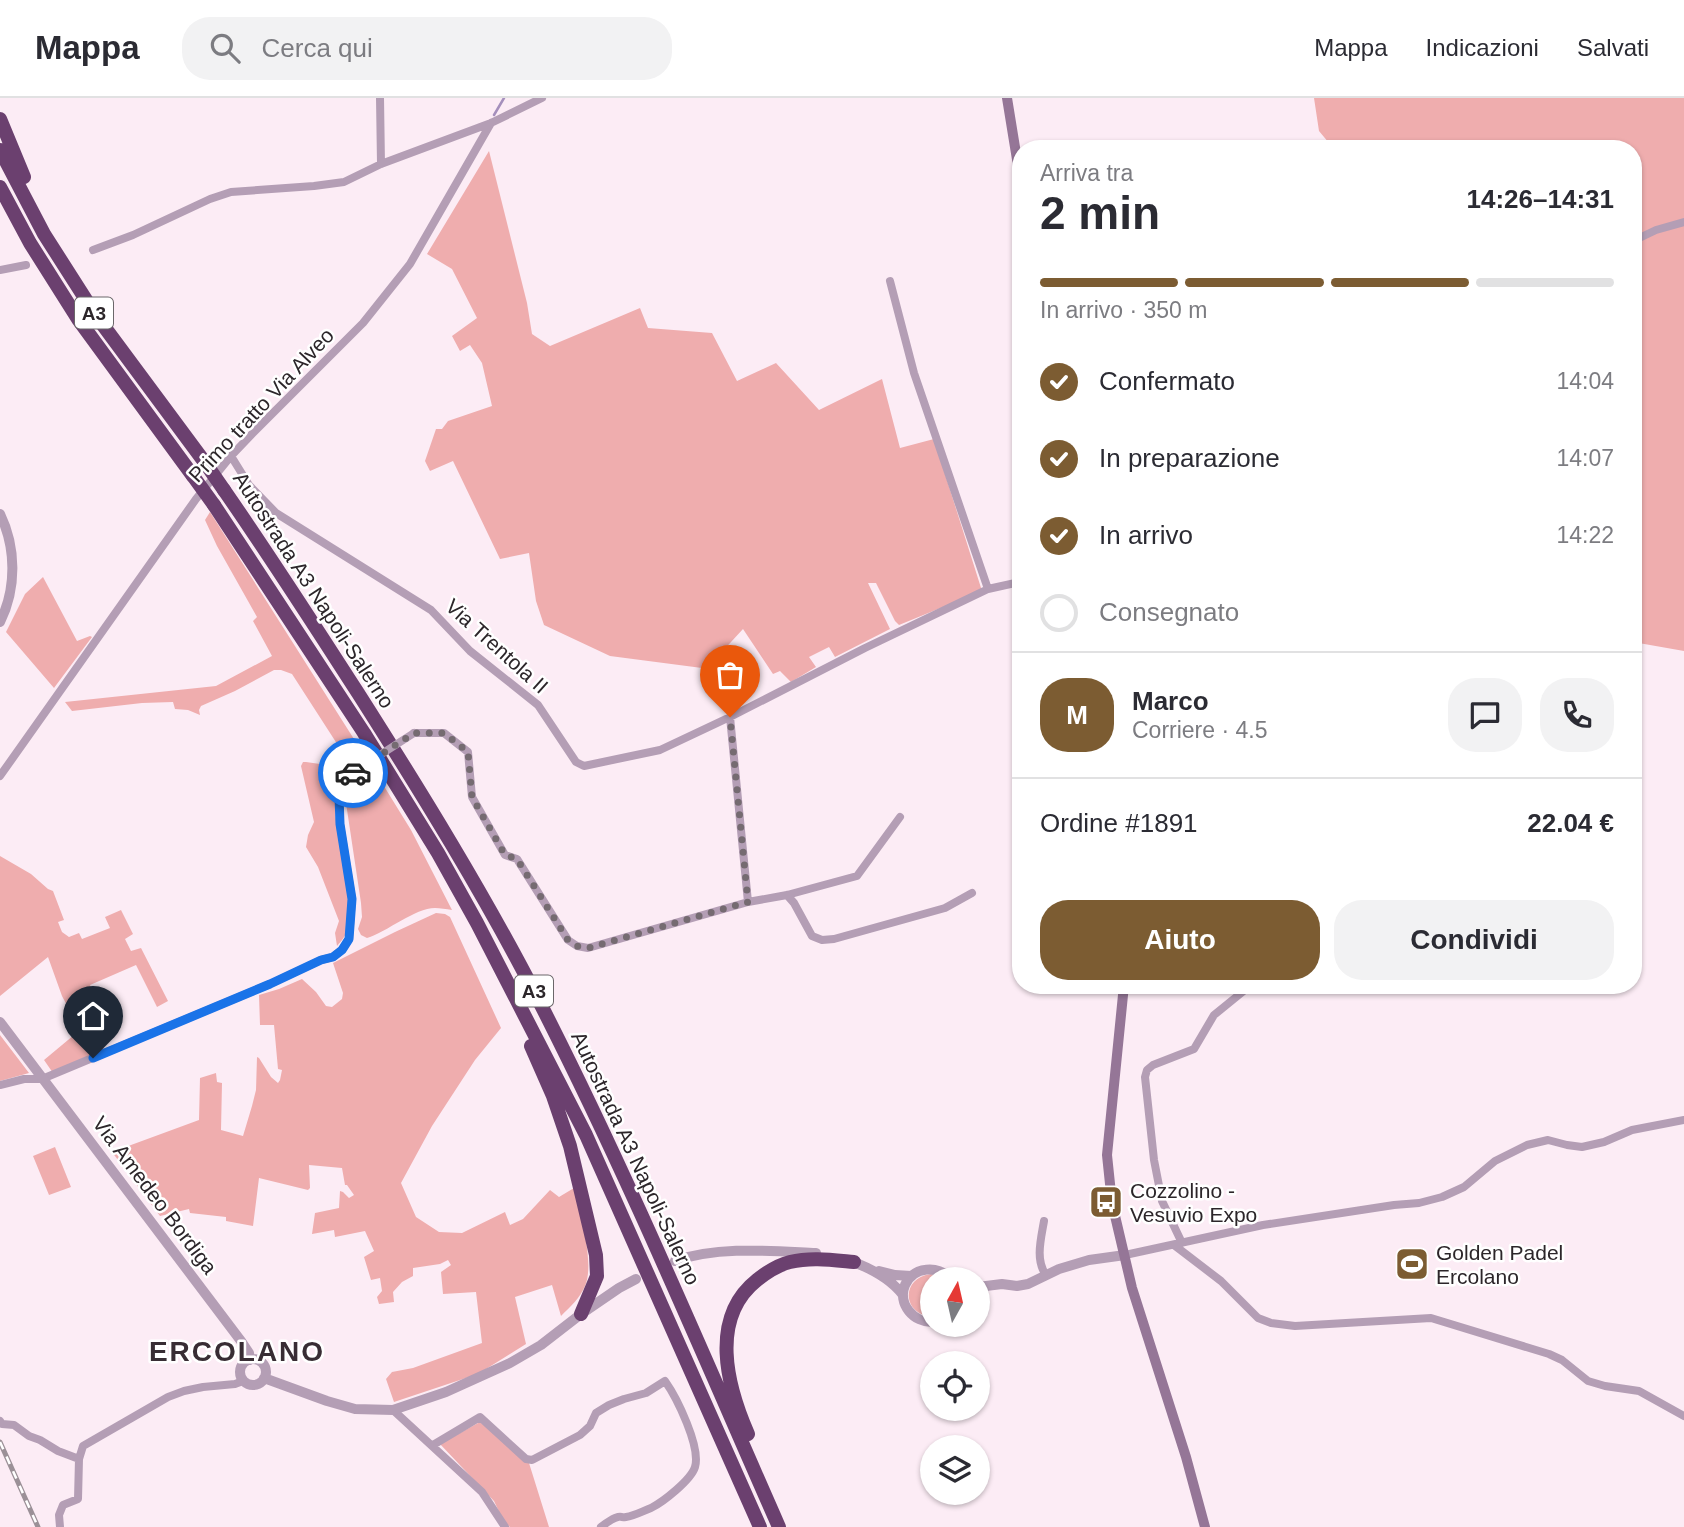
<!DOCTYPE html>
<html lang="it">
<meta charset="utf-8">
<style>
body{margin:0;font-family:Helvetica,sans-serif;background:#f2f2f3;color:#2b2b33;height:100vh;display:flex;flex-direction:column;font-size:26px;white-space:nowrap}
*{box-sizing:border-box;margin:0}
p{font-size:23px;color:#7c7c81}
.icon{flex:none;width:38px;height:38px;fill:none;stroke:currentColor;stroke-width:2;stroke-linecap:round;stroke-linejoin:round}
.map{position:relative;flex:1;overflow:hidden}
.panel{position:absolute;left:1012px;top:42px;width:630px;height:854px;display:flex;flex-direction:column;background:#fff;border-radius:28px;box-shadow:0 2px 5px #0004}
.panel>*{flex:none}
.needle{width:46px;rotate:8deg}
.buttons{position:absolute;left:920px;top:1169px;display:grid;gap:14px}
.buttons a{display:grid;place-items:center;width:70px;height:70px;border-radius:50%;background:#fff;box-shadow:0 2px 5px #0004;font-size:35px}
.pin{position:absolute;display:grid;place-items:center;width:60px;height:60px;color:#fff;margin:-72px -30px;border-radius:50% 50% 50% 0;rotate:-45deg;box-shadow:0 0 7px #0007}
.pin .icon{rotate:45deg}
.courier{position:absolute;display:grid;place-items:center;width:70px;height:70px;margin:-35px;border:5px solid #1a73e8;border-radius:50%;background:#fff;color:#222;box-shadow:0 2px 9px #0007}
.headline em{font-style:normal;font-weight:700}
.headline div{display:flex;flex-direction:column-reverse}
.headline{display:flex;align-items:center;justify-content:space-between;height:119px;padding:0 28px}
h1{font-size:46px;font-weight:700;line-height:52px}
.bar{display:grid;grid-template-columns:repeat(4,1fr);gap:10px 7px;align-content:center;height:84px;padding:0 28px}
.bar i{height:9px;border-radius:5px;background:#e1e1e2}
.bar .selected{background:#7c5c32}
.bar p{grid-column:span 4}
.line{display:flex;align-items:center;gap:18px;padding:0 28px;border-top:2px solid #e1e1e2}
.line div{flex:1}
.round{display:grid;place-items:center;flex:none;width:74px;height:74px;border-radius:28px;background:#f2f2f3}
ol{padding:0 28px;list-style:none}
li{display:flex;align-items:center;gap:21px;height:77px}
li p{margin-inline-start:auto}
li .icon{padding:7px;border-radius:50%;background:#7c5c32;color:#fff;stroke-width:4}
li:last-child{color:#7c7c81}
li i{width:38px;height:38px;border:4px solid #e1e1e2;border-radius:50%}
.action{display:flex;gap:14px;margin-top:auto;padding:14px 28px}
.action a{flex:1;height:80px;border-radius:28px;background:#7c5c32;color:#fff;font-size:28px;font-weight:700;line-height:80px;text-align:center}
.action a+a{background:#f2f2f3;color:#2b2b33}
header{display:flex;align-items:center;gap:42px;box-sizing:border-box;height:98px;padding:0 35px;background:#fff;border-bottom:2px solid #e1e1e2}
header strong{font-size:33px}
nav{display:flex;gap:38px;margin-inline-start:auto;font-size:24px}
.search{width:490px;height:63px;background:#f2f2f3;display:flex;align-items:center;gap:18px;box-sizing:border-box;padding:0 24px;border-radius:28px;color:#7c7c81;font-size:26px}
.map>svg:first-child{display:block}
</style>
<header>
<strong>Mappa</strong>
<div class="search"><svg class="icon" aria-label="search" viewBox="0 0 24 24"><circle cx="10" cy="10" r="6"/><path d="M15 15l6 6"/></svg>Cerca qui</div>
<nav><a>Mappa</a><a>Indicazioni</a><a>Salvati</a></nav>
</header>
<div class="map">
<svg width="1684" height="1429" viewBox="0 0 1684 1429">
<rect width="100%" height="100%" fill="#fcecf5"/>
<path fill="#efadae" d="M1314 0H1684V553L1633 544V51H1334L1319 33Z
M489 53 527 205 532 236 550 248 640 210 648 230 712 235 737 283 776 265 819 312 882 281 900 350 934 341 982 493 899 527 895 523 876 485H868L890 531 835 559 829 549 809 559 816 569 791 584 780 573 773 576 743 531 719 557 715 555 702 570 610 558 544 527 536 503 529 455 500 461 453 363 430 373 425 363 436 331H442L448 323 492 308 482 265 470 247 460 253 452 238 477 220 452 171 427 156Z
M210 414 366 660C345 675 337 689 335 715L350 813C350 829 348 836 337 848L335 835 339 823 318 769 306 749 308 737 314 724 301 668 303 664H306L341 669H352L292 576 281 572H274L235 593 201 608 199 612 200 617 188 612 175 611 173 604 142 605 72 613 65 604 216 588 272 558 253 523 257 519 217 448 205 422Z
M43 479 77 543 90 538 92 539 54 590 6 534 25 496Z
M374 672 411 732 452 812C446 811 440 810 435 810 415 810 387 834 367 840L361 837 358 831 362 819 361 805 346 705C352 686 357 682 374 672Z
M0 758 31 776 48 791 53 793 64 822 58 824 62 834 69 839 79 835 82 841 110 830 105 819 121 812 133 836 125 841 131 853 141 850 168 903 157 909 136 867 90 887 101 913 99 916 101 920 97 922 102 932 100 933 102 939 99 942 104 951 53 975 44 962 80 932 62 898 48 859 0 898Z
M436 815 445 816 450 819 501 930 475 962 432 1028 401 1085 416 1119 439 1134 462 1135 505 1114 510 1127 523 1121 550 1092 559 1099 574 1090C580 1114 595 1165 585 1188 580 1200 570 1209 561 1218L552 1187 515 1199 526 1246 478 1276 394 1304 386 1281 392 1274 413 1270 482 1245 476 1194 443 1196 441 1174 451 1167 448 1162 440 1166 413 1170V1178L402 1184 393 1194 394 1204 379 1206 377 1199 382 1193 380 1180 371 1182 364 1159 374 1153 365 1133 335 1139 334 1132 312 1136 315 1115 339 1110 340 1093 343 1094 349 1100 354 1097 347 1087H345L342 1070 309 1067 310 1090 308 1092 259 1080 253 1128 226 1123V1119L190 1115 189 1111 160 1118 112 1054 199 1022 200 980 216 975 217 984 222 985 221 1032 243 1038 252 1008 256 992 257 959 259 960 271 979 278 985 280 982 282 972 278 971 274 927H260L259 897 279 891 302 881 316 894 326 908 332 909 342 901 343 895 333 865 395 834Z
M0 937 29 975 0 983Z
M55 1049 71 1089 49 1097 33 1058Z
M931 1176 944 1181H933V1219C902 1217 900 1180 931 1176Z
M480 1324 529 1365 549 1429H510L504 1424 494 1403 440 1346Z"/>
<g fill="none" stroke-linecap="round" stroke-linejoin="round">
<path stroke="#a58fbc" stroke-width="2.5" d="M494 17 504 0"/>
<path stroke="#b49eb5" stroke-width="8" d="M380 0 381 66
M1633 143 1656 132 1684 124
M93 152 133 137 210 101 231 94 314 88 344 84 381 66 491 25 542 0
M0 172 26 167
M890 183 914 275 988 491
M231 358 249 387 276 415 431 512 470 553 538 607 576 664 584 668 660 652 730 619 865 550 988 491 1020 484
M414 635H444L468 654 472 699 505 757 517 761 568 842 577 848 588 850 748 804 730 619
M0 678 196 401 231 358 252 336 363 225 410 166 491 25
M787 797 794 805 812 838 822 842 834 841 945 810 972 795
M748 804 787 797 857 778 900 719
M0 987 24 981H42L270 886 321 862 333 859 342 852 349 841 352 801 340 726 339 698 346 681 352 675
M1044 1123C1041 1141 1035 1162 1046 1177
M1182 1145 1162 1103 1154 1062 1145 979 1147 972 1153 967 1194 951 1214 917 1251 887
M1174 1147 1221 1183 1258 1220 1271 1225 1295 1228 1431 1220 1549 1256 1562 1262 1588 1283 1605 1288 1639 1293 1684 1318
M1125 1157 1263 1127 1394 1107 1419 1105 1442 1099 1464 1089 1495 1063 1527 1047 1548 1042 1567 1047 1582 1049 1604 1044 1632 1032 1684 1022
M393 1312 482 1394 505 1429
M0 1323 2 1326 14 1327 29 1338 40 1342 58 1353 79 1361
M433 1347 480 1319 526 1361 532 1362 580 1337 590 1328 596 1315 609 1307 624 1301 646 1295 665 1283C677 1300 701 1349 695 1369 691 1382 663 1404 651 1410 643 1413 634 1418 626 1419 618 1420 623 1417 615 1420 610 1422 605 1426 601 1429
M60 1429 59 1417 63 1407 78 1401 79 1361 83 1348 168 1299 184 1293 203 1289 235 1286 243 1283"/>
<path stroke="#b49eb5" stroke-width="10" d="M0 416C16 449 17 490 0 524
M0 924 241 1243 249 1255 250 1262
M848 1162C868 1169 890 1180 903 1197
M675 1163C718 1148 771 1153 816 1155
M879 1173 895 1177 911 1178
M978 1189 1002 1186 1017 1188 1028 1186 1059 1171 1089 1162 1125 1157
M933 1224C914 1225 897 1206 905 1187 914 1168 938 1167 951 1181
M240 1274a13 13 0 1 1 26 0a13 13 0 1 1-26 0Z
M264 1280 327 1303 355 1311 393 1312 446 1294 510 1265 541 1247 581 1216 619 1190 636 1181"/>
<path stroke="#957697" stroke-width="10" d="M1007 0 1020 80
M1124 887 1107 1057 1112 1105 1132 1190 1186 1359 1205 1429"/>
<path stroke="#6b406f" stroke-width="14" d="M0 21 24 79
M0 52 44 136 97 219 206 366
M0 89 30 145 78 221 193 378
M224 392C270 458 314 527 358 595 421 694 484 796 538 901 626 1073 701 1252 779 1429
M214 407 364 635 438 755 477 825 586 1037 760 1429
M531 948 553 998 570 1048 596 1157 597 1178 581 1216
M748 1336C727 1288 709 1220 757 1182 767 1174 778 1167 790 1164 811 1159 832 1162 854 1164"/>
<defs>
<path id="rail" d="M0 1344 38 1429"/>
</defs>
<use href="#rail" stroke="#9b9097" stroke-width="5"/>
<use href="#rail" stroke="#fff" stroke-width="2.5" stroke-dasharray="8" stroke-linecap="butt"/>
<path stroke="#b49eb5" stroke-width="8" d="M352 675 414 635"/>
<path stroke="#6b406f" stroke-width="14" d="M206 366 224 392
M193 378 214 407"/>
</g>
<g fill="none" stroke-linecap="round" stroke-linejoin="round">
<path stroke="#756b71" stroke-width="7" stroke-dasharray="0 12.6" d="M353 675 414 635H444L468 654 472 699 505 757 517 761 568 842 577 848 588 850 748 804 730 619"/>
<path stroke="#1a73e8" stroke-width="9" d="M93 960 270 886 321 862 333 859 342 852 349 841 352 801 340 726 339 698 346 681 353 675"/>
</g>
<defs>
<symbol id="bus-square" viewBox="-11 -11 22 22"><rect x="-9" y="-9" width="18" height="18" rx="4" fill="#7c5c32" stroke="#fff"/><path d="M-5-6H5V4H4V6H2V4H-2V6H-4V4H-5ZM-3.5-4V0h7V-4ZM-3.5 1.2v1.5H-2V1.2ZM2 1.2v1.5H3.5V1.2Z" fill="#fff"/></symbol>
<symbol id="stadium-square" viewBox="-11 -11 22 22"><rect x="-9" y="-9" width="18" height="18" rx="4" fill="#7c5c32" stroke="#fff"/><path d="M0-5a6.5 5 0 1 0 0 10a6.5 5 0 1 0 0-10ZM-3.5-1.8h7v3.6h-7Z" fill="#fff"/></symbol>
</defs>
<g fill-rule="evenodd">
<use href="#bus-square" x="1087" y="1085" width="38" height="38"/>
<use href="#stadium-square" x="1393" y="1147" width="38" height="38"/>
</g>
<g text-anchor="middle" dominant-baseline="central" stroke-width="5" stroke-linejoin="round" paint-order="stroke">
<g fill="#fff" stroke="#6b676a" stroke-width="2">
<rect x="75" y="199.5" width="38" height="31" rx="5"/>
<rect x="515" y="877.5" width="38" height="31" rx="5"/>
</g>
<g font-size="19" font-weight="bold" fill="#2c262a">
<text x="94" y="215">A3</text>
<text x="534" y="893">A3</text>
</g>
<g font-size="21" fill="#2c262a" stroke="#fff">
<text transform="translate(261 307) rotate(-47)">Primo tratto Via Alveo</text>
<text transform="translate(314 492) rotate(57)">Autostrada A3 Napoli-Salerno</text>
<text transform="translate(497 548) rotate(42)">Via Trentola II</text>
<text transform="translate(636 1060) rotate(65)">Autostrada A3 Napoli-Salerno</text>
<text transform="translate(155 1097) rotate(53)">Via Amedeo Bordiga</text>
</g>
<g font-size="21" fill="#2c262a" stroke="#fff" text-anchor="start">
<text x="1130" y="1092">Cozzolino -<tspan x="1130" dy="24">Vesuvio Expo</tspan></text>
<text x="1436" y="1154">Golden Padel<tspan x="1436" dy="24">Ercolano</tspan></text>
</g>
<g font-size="28" font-weight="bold" letter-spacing="2" fill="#382d34" stroke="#fff">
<text x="237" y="1253">ERCOLANO</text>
</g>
</g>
</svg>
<div class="buttons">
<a><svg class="needle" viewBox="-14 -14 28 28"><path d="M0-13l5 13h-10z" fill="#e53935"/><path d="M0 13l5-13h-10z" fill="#7c7c81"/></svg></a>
<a><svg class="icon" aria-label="locate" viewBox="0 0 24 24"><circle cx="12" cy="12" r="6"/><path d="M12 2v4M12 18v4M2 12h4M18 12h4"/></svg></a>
<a><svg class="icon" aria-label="layers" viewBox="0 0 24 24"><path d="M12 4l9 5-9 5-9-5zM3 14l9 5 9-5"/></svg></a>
</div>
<div class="pin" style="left:730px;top:619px;background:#ea580c"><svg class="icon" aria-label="bag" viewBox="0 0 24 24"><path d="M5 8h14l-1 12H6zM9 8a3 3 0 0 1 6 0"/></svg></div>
<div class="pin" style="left:93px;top:960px;background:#1f2937"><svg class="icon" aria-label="home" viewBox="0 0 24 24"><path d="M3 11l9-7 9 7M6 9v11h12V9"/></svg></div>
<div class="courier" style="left:353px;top:675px"><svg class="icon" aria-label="car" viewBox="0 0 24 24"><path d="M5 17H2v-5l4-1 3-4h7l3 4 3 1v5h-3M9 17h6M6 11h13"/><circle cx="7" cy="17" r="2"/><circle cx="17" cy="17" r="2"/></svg></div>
<section class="panel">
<div class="headline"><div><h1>2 min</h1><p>Arriva tra</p></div><em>14:26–14:31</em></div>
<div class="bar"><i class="selected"></i><i class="selected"></i><i class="selected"></i><i></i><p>In arrivo · 350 m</p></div>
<ol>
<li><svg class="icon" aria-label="check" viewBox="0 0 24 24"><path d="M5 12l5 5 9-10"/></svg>Confermato<p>14:04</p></li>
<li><svg class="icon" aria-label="check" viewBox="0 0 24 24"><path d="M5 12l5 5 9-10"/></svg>In preparazione<p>14:07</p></li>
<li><svg class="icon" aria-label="check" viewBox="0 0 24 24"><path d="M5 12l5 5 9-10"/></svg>In arrivo<p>14:22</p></li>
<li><i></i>Consegnato</li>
</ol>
<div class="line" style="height:126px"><b class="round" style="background:#7c5c32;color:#fff">M</b><div><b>Marco</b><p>Corriere · 4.5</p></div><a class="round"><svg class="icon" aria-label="chat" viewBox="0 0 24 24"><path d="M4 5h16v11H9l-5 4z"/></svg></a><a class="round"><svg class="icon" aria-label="phone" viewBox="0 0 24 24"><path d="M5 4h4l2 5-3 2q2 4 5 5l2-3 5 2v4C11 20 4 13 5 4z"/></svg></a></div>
<div class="line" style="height:91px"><div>Ordine #1891</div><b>22.04 €</b></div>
<div class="action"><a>Aiuto</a><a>Condividi</a></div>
</section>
</div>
